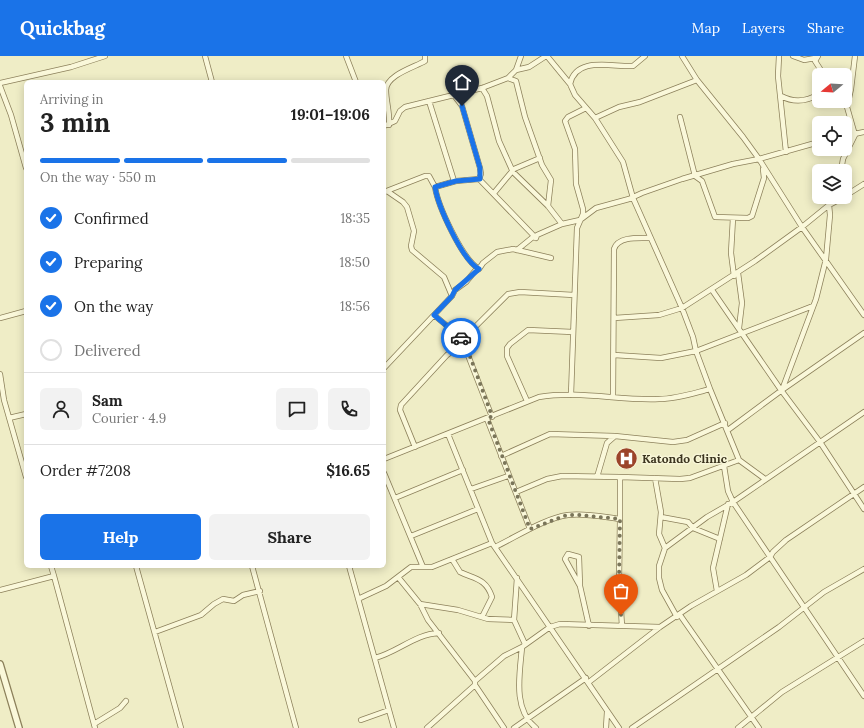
<!DOCTYPE html>
<meta charset="utf-8">
<style>
body{margin:0;font-family:Lora,serif;background:#f2f2f2;color:#222;height:100vh;display:flex;flex-direction:column;font-size:15px;white-space:nowrap}
*{box-sizing:border-box;margin:0}
p{font-size:13px;color:#767676}
.icon{flex:none;width:22px;height:22px;fill:none;stroke:currentColor;stroke-width:2;stroke-linecap:round;stroke-linejoin:round}
.map{position:relative;flex:1;overflow:hidden}
.sheet{position:absolute;left:24px;top:24px;width:362px;height:488px;display:flex;flex-direction:column;background:#fff;border-radius:6px;box-shadow:0 2px 10px #0003}
.sheet>*{flex:none}
.needle{width:26px;rotate:252deg}
.buttons{position:absolute;left:812px;top:12px;display:grid;gap:8px}
.buttons a{display:grid;place-items:center;width:40px;height:40px;border-radius:6px;background:#fff;box-shadow:0 2px 10px #0003;font-size:20px}
.pin{position:absolute;display:grid;place-items:center;width:34px;height:34px;color:#fff;margin:-41px -17px;border-radius:50% 50% 50% 0;rotate:-45deg;box-shadow:0 0 4px #0007}
.pin .icon{rotate:45deg}
.courier{position:absolute;display:grid;place-items:center;width:40px;height:40px;margin:-20px;border:3px solid #1a73e8;border-radius:50%;background:#fff;color:#222;box-shadow:0 1px 5px #0007}
.overview em{font-style:normal;font-weight:800}
.overview div{display:flex;flex-direction:column-reverse}
.overview{display:flex;align-items:center;justify-content:space-between;height:68px;padding:0 16px}
h1{font-size:26px;font-weight:800;line-height:30px}
.bar{display:grid;grid-template-columns:repeat(4,1fr);gap:6px 4px;align-content:center;height:48px;padding:0 16px}
.bar i{height:5px;border-radius:3px;background:#e0e0e0}
.bar .current{background:#1a73e8}
.bar p{grid-column:span 4}
.line{display:flex;align-items:center;gap:10px;padding:0 16px;border-top:1px solid #e0e0e0}
.line div{flex:1}
.round{display:grid;place-items:center;flex:none;width:42px;height:42px;border-radius:6px;background:#f2f2f2}
ol{padding:0 16px;list-style:none}
li{display:flex;align-items:center;gap:12px;height:44px}
li p{margin-inline-start:auto}
li .icon{padding:4px;border-radius:50%;background:#1a73e8;color:#fff;stroke-width:4}
li:last-child{color:#767676}
li i{width:22px;height:22px;border:2px solid #e0e0e0;border-radius:50%}
.action{display:flex;gap:8px;margin-top:auto;padding:8px 16px}
.action a{flex:1;height:46px;border-radius:6px;background:#1a73e8;color:#fff;font-size:16px;font-weight:800;line-height:46px;text-align:center}
.action a+a{background:#f2f2f2;color:#222}
header{display:flex;align-items:center;gap:24px;box-sizing:border-box;height:56px;padding:0 20px;background:#1a73e8;color:#fff}
header strong{font-size:19px}
nav{display:flex;gap:22px;margin-inline-start:auto;font-size:14px}
.map>svg:first-child{display:block}
</style>
<header>
<strong>Quickbag</strong>
<nav><a>Map</a><a>Layers</a><a>Share</a></nav>
</header>
<div class="map">
<svg width="864" height="672" viewBox="0 0 864 672">
<rect width="100%" height="100%" fill="#efedc6"/>
<g fill="none" stroke-linecap="round" stroke-linejoin="round">
<defs>
<path id="minor" d="M205 0 212 26
M346 0 356 26
M547 0 570 28 575 39 595 62 623 106 633 142 682 252 693 281 696 295 813 250
M682 0 697 24 743 81 759 103 819 86
M779 0 778 20 786 96
M793 0 804 4 815 2
M818 0 815 5 824 19
M516 14 521 0
M508 22 516 14 529 11 546 0
M0 27 71 11 105 0
M570 28C576 0 611 11 633 10L645 0
M0 30 11 59 26 112
M482 32 487 40 499 85 513 116 548 150 562 168
M453 38 462 50 480 112 481 118 479 123
M781 40C794 47 806 46 819 38
M429 45 454 125
M680 61 695 120 702 125 715 161 748 162 752 160 764 122 763 113
M595 62 619 51 640 46 697 24
M389 69C390 56 386 46 386 34 386 19 415 11 425 5V0
M384 70 395 65 400 55 405 51 482 32 508 22 516 25 525 61 542 109 551 124 548 150
M845 80 864 76
M841 115 843 103 855 79 847 51 851 33 855 0
M387 135 403 146 407 151 414 175 411 190 412 194 444 221 452 240
M384 136 425 120H429L435 131
M494 137 514 113 540 102
M845 140 864 128
M733 162 731 197 734 220
M517 194 533 181 536 182 537 179 562 168 580 164 596 152 629 143 642 137 682 123 733 108 759 103 802 171 864 259
M479 213C462 203 438 150 435 131L456 125 479 123 536 182
M738 217 742 247 739 272
M712 234 781 334 820 386 864 453
M434 259 452 240 455 234 466 226 475 215 479 213 483 207 497 196 513 193 551 202
M0 262 26 255
M614 262 659 259 682 252 755 205 802 171 829 149 844 141
M614 299 661 302 696 295 710 333
M384 312 434 259 464 284
M0 318 4 344 26 421
M782 334 864 277
M571 339 577 172 583 158V153L576 128 575 93 565 65 568 61 586 52
M613 341 614 193C618 180 639 182 650 182
M527 345 507 300V292L510 288 528 274 573 276
M492 361 464 289 465 281 508 238 520 236 574 239
M9 362 26 358
M487 363 530 473
M728 374 782 334 816 243 826 203 830 159 829 149
M448 378 492 487 619 672
M615 380 673 386 687 384 725 367
M415 391 400 354 401 349 447 299 464 286
M501 400 550 378 615 380 607 387 597 421
M384 403 539 341C579 334 620 345 659 343 677 343 694 337 710 333L739 404 690 422 680 423 620 421V463C603 461 585 457 568 459 545 462 516 481 495 491
M739 404 765 423
M724 410 728 435 733 446 864 640
M384 417 423 511H432L492 487
M655 422 661 456 659 478 665 492
M471 433 508 420
M516 436 547 423 562 420 620 421
M395 442 463 414
M661 461 688 466 693 472 720 483
M620 463 619 524 622 570
M411 480 478 453
M452 503 460 516C474 523 486 522 492 541L482 561
M51 510 54 520
M136 510 181 672
M252 510 296 672
M349 510 394 672
M398 521 420 548 428 564 475 625
M517 522 514 564 525 588
M580 530 565 503 568 498 579 501 580 530 589 570
M0 534 54 520 95 672
M717 535 713 512 728 448
M358 543 386 530 411 511H423
M420 548 458 554 488 563 514 564
M680 559 759 672
M677 561 662 534 659 522V510L665 492 707 461 733 446 864 356
M155 576 201 559 214 548 223 543 234 545 243 539 260 535
M522 591C520 617 512 653 536 672
M375 602C398 596 415 578 439 577
M589 626 660 571 691 550 746 519 770 501 773 496 786 484 864 431
M475 629 504 672
M361 664 389 654
M94 668 120 652 126 645
M427 672 475 629V625L504 600 522 591 550 571 560 568 660 571
M514 672 586 622
M606 672 607 656
M632 672 779 571 824 536 864 513
M738 672 782 636 864 585"/>
<path id="tertiary" d="M0 608 19 672"/>
</defs>
<use href="#minor" stroke="#8c805b" stroke-width="6"/>
<use href="#tertiary" stroke="#8c805b" stroke-width="8"/>
<use href="#minor" stroke="#faf8da" stroke-width="4.5"/>
<use href="#tertiary" stroke="#faf8da" stroke-width="5.5"/>
</g>
<g fill="none" stroke-linecap="round" stroke-linejoin="round">
<path stroke="#7a7559" stroke-width="4" stroke-dasharray="0 7.2" d="M461 282 464 284 492 360 488 363 530 473 567 459H578L620 463 619 524 621 559"/>
<path stroke="#1a73e8" stroke-width="5" d="M461 282 434 259 452 240 455 234 479 213C462 204 438 150 435 131L456 125 480 123V112L462 50"/>
</g>
<defs>
<symbol id="hospital-disc" viewBox="-11 -11 22 22"><circle r="9.5" fill="#9c442a" stroke="#f7f5d6"/><path d="M-5-5h3v3.5h4V-5h3V5h-3V1.5h-4V5h-3Z" fill="#fff"/></symbol>
</defs>
<g fill-rule="evenodd">
<use href="#hospital-disc" x="614" y="390" width="25" height="25"/>
</g>
<g text-anchor="middle" dominant-baseline="central" stroke-width="3" stroke-linejoin="round" paint-order="stroke">
<g font-size="12" font-weight="bold" fill="#3b341f" stroke="#f7f5d6" text-anchor="start">
<text x="642" y="402">Katondo Clinic</text>
</g>
</g>
</svg>
<div class="buttons">
<a><svg class="needle" viewBox="-14 -14 28 28"><path d="M0-13l5 13h-10z" fill="#e53935"/><path d="M0 13l5-13h-10z" fill="#767676"/></svg></a>
<a><svg class="icon" aria-label="locate" viewBox="0 0 24 24"><circle cx="12" cy="12" r="6"/><path d="M12 2v4M12 18v4M2 12h4M18 12h4"/></svg></a>
<a><svg class="icon" aria-label="layers" viewBox="0 0 24 24"><path d="M12 4l9 5-9 5-9-5zM3 14l9 5 9-5"/></svg></a>
</div>
<div class="pin" style="left:621px;top:559px;background:#ea580c"><svg class="icon" aria-label="bag" viewBox="0 0 24 24"><path d="M5 8h14l-1 12H6zM9 8a3 3 0 0 1 6 0"/></svg></div>
<div class="pin" style="left:462px;top:50px;background:#1f2937"><svg class="icon" aria-label="home" viewBox="0 0 24 24"><path d="M3 11l9-7 9 7M6 9v11h12V9"/></svg></div>
<div class="courier" style="left:461px;top:282px"><svg class="icon" aria-label="car" viewBox="0 0 24 24"><path d="M5 17H2v-5l4-1 3-4h7l3 4 3 1v5h-3M9 17h6M6 11h13"/><circle cx="7" cy="17" r="2"/><circle cx="17" cy="17" r="2"/></svg></div>
<section class="sheet">
<div class="overview"><div><h1>3 min</h1><p>Arriving in</p></div><em>19:01–19:06</em></div>
<div class="bar"><i class="current"></i><i class="current"></i><i class="current"></i><i></i><p>On the way · 550 m</p></div>
<ol>
<li><svg class="icon" aria-label="check" viewBox="0 0 24 24"><path d="M5 12l5 5 9-10"/></svg>Confirmed<p>18:35</p></li>
<li><svg class="icon" aria-label="check" viewBox="0 0 24 24"><path d="M5 12l5 5 9-10"/></svg>Preparing<p>18:50</p></li>
<li><svg class="icon" aria-label="check" viewBox="0 0 24 24"><path d="M5 12l5 5 9-10"/></svg>On the way<p>18:56</p></li>
<li><i></i>Delivered</li>
</ol>
<div class="line" style="height:72px"><a class="round"><svg class="icon" aria-label="person" viewBox="0 0 24 24"><circle cx="12" cy="8" r="4"/><path d="M4 21q1-7 8-7t8 7"/></svg></a><div><b>Sam</b><p>Courier · 4.9</p></div><a class="round"><svg class="icon" aria-label="chat" viewBox="0 0 24 24"><path d="M4 5h16v11H9l-5 4z"/></svg></a><a class="round"><svg class="icon" aria-label="phone" viewBox="0 0 24 24"><path d="M5 4h4l2 5-3 2q2 4 5 5l2-3 5 2v4C11 20 4 13 5 4z"/></svg></a></div>
<div class="line" style="height:52px"><div>Order #7208</div><b>$16.65</b></div>
<div class="action"><a>Help</a><a>Share</a></div>
</section>
</div>
